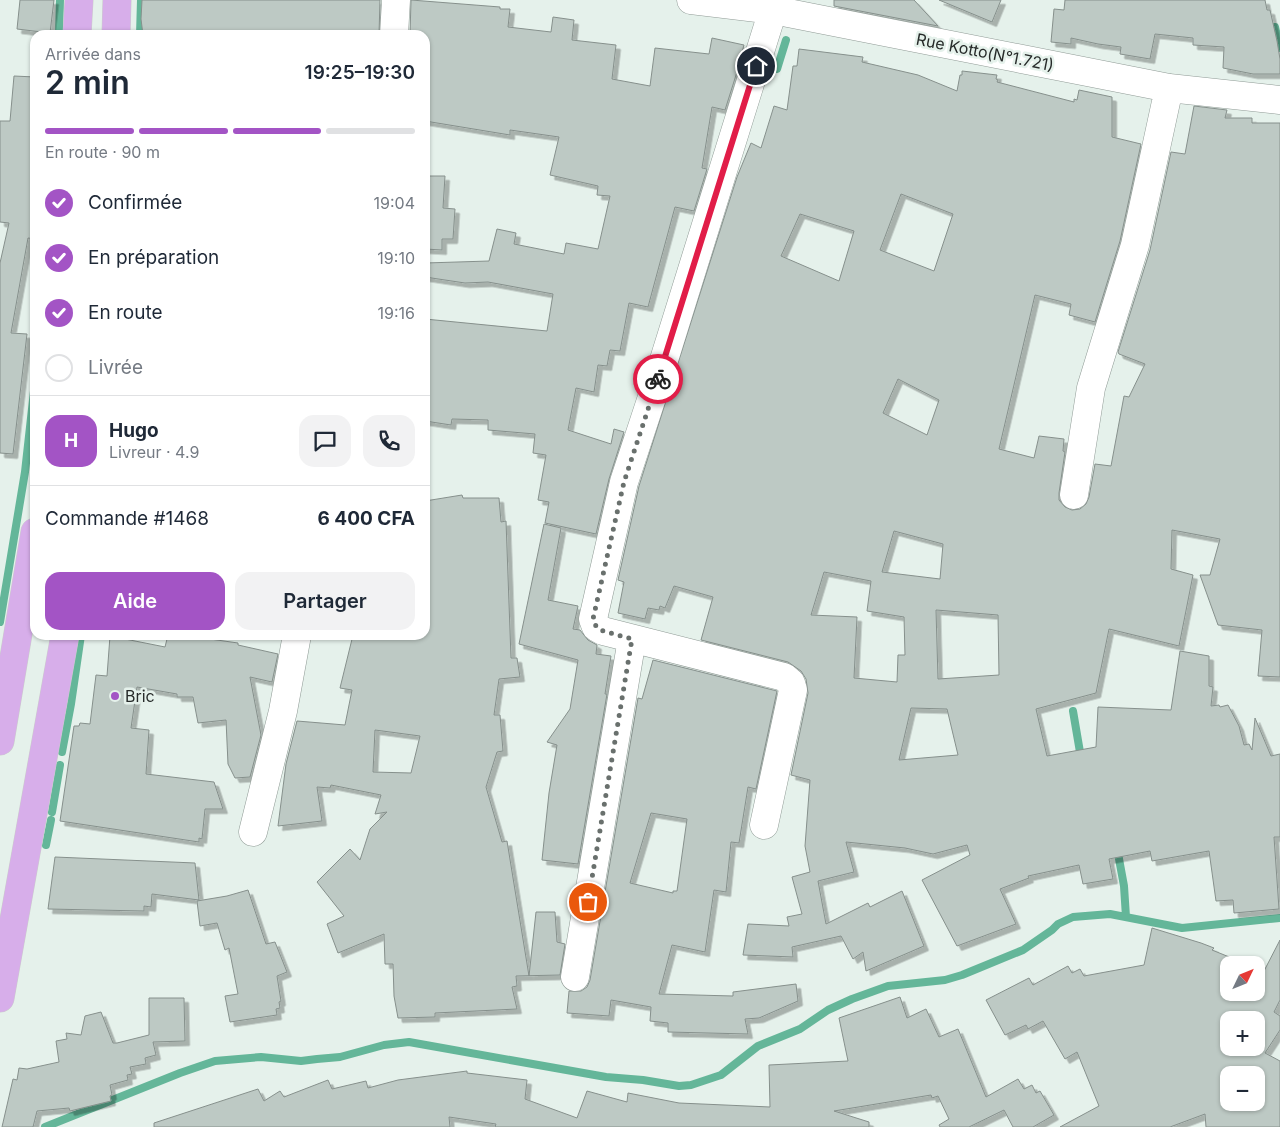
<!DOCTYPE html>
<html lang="fr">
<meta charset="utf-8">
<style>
body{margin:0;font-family:Inter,sans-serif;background:#f2f2f3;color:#1f2937;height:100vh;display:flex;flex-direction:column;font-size:19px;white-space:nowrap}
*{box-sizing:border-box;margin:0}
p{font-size:16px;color:#747a83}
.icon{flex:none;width:28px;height:28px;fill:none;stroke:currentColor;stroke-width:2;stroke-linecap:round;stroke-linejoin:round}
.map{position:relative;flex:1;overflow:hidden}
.details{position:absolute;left:30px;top:30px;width:400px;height:610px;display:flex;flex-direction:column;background:#fff;border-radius:15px;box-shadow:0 1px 4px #0004}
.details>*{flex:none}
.needle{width:32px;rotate:47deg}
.buttons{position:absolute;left:1220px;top:956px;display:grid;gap:10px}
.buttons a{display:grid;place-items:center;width:45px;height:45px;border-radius:10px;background:#fff;box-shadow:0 1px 4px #0004;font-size:25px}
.pin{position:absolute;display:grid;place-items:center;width:42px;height:42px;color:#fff;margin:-21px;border:2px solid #fff;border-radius:50%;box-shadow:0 1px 5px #0007}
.courier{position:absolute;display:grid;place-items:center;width:50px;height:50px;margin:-25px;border:4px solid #e11d48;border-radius:50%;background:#fff;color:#222;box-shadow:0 1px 6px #0007}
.head em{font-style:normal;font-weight:600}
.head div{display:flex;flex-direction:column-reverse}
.head{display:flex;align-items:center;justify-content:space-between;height:85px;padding:0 15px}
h1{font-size:32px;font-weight:600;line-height:38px}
.bar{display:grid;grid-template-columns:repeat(4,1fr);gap:8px 5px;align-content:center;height:60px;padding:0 15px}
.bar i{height:6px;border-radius:4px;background:#e0e1e3}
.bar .active{background:#a354c5}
.bar p{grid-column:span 4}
.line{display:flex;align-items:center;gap:12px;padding:0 15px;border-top:1px solid #e0e1e3}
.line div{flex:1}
.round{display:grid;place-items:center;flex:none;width:52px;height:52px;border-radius:15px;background:#f2f2f3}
ol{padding:0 15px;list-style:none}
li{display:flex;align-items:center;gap:15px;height:55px}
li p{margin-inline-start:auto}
li .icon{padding:5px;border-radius:50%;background:#a354c5;color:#fff;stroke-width:4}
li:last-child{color:#747a83}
li i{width:28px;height:28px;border:2px solid #e0e1e3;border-radius:50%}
.cta{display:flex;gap:10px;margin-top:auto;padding:10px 15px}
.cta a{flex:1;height:58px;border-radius:15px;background:#a354c5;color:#fff;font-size:20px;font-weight:600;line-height:58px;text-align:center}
.cta a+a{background:#f2f2f3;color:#1f2937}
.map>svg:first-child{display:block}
</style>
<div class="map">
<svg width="1280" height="1127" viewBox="0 0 1280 1127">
<defs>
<filter id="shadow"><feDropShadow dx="4.5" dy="4.5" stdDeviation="0" flood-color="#0004"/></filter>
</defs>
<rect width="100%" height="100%" fill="#e5f1eb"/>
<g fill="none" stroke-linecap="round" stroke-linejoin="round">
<path stroke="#64b699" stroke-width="8" d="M1275 27 1280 48
M59 35 60 0
M140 35 141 0
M777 69 786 40
M0 622 25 472 35 382
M1073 711 1081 758
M62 752 71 704 81 635
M52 812 60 765
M46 845 51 820
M1117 848 1124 886 1126 917
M45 1127 180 1073 215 1061 261 1057 301 1061 317 1059 340 1057 384 1045 409 1042 606 1077 643 1080 679 1086 691 1085 721 1075 758 1046 800 1029 828 1010 852 999 888 986 945 980 962 975 1023 950 1052 930 1058 924 1073 917 1110 914 1182 928 1280 918"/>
</g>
<path fill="#bdc9c4" stroke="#86908c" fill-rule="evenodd" filter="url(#shadow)" d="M20 0H54L50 33 17 29Z
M142 0H380L379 35H143L141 19Z
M411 0 500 7V9H510L508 27 551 32 553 17 574 20 572 40 616 45 612 79 650 86 655 48 709 54 712 38 744 45 741 56H742L725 110 712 107 702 168 707 169 694 211 675 207 648 307 629 303 620 351 610 350 607 366 598 365 594 392 576 388 568 430 611 444 614 429 624 432 609 479 596 534 545 523 549 502 538 500 546 455 533 453 535 434 488 430V420L452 419 451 425 425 421V319L547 331 553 294 488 282 465 283 425 277V263L489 261 497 229 516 233 514 244 564 254 566 243 598 249 610 196 597 195 598 186 550 175 559 137 510 130V135L425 121V35H410Z
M834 0H914L938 26 834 6Z
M939 0H1001L992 22Z
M1065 0H1265L1267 10H1270L1277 41 1280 59V74H1253L1223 68 1224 47 1193 45V38L1155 34 1150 59 1120 54 1121 47 1098 44 1071 38V44L1051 42 1054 9 1064 10Z
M799 49 863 57 862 62 918 75 957 91 960 75H962V71L997 75 996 79 998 80 997 82 1074 102V99L1077 100 1079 90 1112 97V137L1141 144 1120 241 1095 322 1069 315 1071 304 1035 295 999 449 1034 458 1039 436 1064 439 1063 451 1065 452 1059 493V500L1065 507 1072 510 1080 509 1086 504 1089 497 1095 464 1111 466 1124 396 1129 397 1145 364 1119 354 1118 352 1150 250 1171 152 1185 154 1194 106 1227 110 1225 118H1252V123H1280V677L1258 676 1262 630 1218 625 1200 575H1210L1220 539 1172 530 1171 569 1193 575 1179 646 1109 629 1096 693 1036 709 1047 756 1096 747 1098 707 1171 710 1180 651 1209 656V686L1213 687 1211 706 1219 705 1220 707 1228 705 1239 726 1244 745 1249 744 1252 750 1255 718 1271 756 1280 754V837H1274L1279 909 1234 913 1233 900 1216 901 1209 851 1152 861 1150 851 1109 859 1113 879 1083 884 1079 865 1028 876 1029 878 1000 889 1016 924 957 946 922 880 970 855 967 845 933 854 905 848 846 842 854 872 818 881 826 924 868 903 870 907 902 891 924 946 866 971 863 952 853 959 841 936 792 947 793 957 743 955 748 924 789 926 787 917 802 914 792 877 810 872 805 846 810 780 791 775 808 693 806 679 801 671 788 662 701 640 713 597 674 586 665 608 660 606 659 610 648 608 645 619 618 613 624 582 618 580 639 486 737 177 751 143 761 148 774 106 787 110 793 66H797ZM901 194 953 214 934 271 880 250ZM800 214 854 231 839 281 781 256ZM898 379 939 400 927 435 883 413ZM894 531 943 544 940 579 882 572ZM824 572 871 581 867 611 904 617 905 655H898L897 682 854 678 857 617 811 615ZM936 610 998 615 999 675 938 679ZM911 708 947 709 958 755 899 760Z
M14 76 35 77V239L28 238 11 333 27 334 13 454 0 453V263L9 223 0 222V121H10Z
M425 176H445L443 208 455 209 453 239H442V250L425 249Z
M462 495 463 498H499L501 522 506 521 511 658H517L520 677 499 679 494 715H500L503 751 497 752 486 787 502 842 507 841 529 976 536 912H555L557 942 565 944 560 975 516 976 517 986 512 987 517 1009 435 1013V1017L398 1018 394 996 393 964H385L384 934 338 953 327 924 344 916 317 882 350 849 360 860 370 829 387 812 375 814 381 795 331 785 330 788 317 787 322 821 278 826 286 764 297 721 345 725 352 690 340 688 353 635H425V501ZM375 730 420 736 411 773 373 772Z
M544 524 561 528 548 600 578 606 573 629 580 630 588 640 597 645 596 654 611 656 605 694H607L578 864 542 860 549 793 557 745 547 742 570 709 578 660 519 644Z
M168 635H203V638L238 643V645L278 654 272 682 250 677 261 735 250 777 235 778 228 764 226 720 198 723 193 697H177V694L137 687 131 728 149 730 146 774 214 782 223 809H205L202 839 199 838V842L60 821 74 726H79L80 723 90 724 96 675 107 676 110 636 165 647Z
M653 660 777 691 756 789 748 787 739 843 731 842 726 892 714 890 705 952 672 945 659 994 733 996V992L796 984 798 1001 759 1018 745 1019 748 1034 668 1032V1023L650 1021 651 1007 611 1000 609 1016 567 1013 569 991H581L587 987 590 980 638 698 642 699ZM651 813 687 819 677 891H673V893L630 883Z
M55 857 195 863 199 900 152 894 151 907 144 906V911L48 909Z
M248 890 266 944 275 942 287 972 277 976 281 1001 279 1002 280 1008 276 1009 277 1015 230 1022 225 996 238 994 229 948 225 950 217 923 200 926 197 901 227 896Z
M1152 928 1201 943 1214 948 1212 950 1249 965H1229V992H1256V968L1264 971 1280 940V1000L1274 1012 1280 1016V1030L1265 1053 1280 1061V1127H1206L1205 1114 1170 1127H1060L1099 1106 1077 1052 1065 1059 1043 1021 1028 1029 1026 1025 1005 1035 986 1000 1029 978 1033 985 1068 966 1072 973 1080 969 1084 976 1144 965ZM1229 1020H1256V1048H1229ZM1229 1075H1256V1102H1229Z
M900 997 907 1018 926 1009 939 1037 958 1029 986 1097 1018 1079 1024 1089 1032 1085 1036 1093 1040 1091 1054 1115 1033 1127H1013L1004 1110 969 1127H940L939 1125 949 1119 938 1096 932 1098 931 1095 834 1111 869 1122V1127H495L496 1124 449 1117 450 1127H154V1123L258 1089 264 1101 280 1091 284 1097 328 1080 332 1089 366 1081 368 1088 398 1080 467 1071V1073L527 1080 525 1099 577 1118 587 1091 627 1102 628 1093 679 1103 770 1107 769 1065 848 1061 839 1018Z
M149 998H184L185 1041 153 1042 156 1055 145 1058 146 1064 130 1067 132 1074 127 1075 128 1080 110 1085 112 1095 110 1096 111 1101 70 1111 69 1108 37 1111 33 1127H2L13 1079 17 1080 19 1068 27 1069 59 1062 56 1041 67 1039 66 1033 81 1035 85 1016 101 1012 113 1043H117L149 1035Z"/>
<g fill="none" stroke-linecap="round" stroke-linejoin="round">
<defs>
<path id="minor" d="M691 0 773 10 1169 88 1280 100
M394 35 396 0
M1074 495 1091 388 1135 245 1169 88
M764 825 793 690 791 683 784 677 603 631 596 627 593 619 624 482 658 379 773 10
M253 832 283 711 297 635
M575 977 632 639"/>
<path id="primary" d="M77 35 79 0
M116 35 117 0
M0 741 35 532
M0 998 65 635"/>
</defs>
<use href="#minor" stroke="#909b96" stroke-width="29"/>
<use href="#primary" stroke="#cbcccc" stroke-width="29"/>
<use href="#minor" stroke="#fff" stroke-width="28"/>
<use href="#primary" stroke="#d7aeea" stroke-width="28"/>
</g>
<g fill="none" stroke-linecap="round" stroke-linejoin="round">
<path stroke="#69706d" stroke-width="5" stroke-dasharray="0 9" d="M588 902 632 639 603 631 596 626 593 619 624 482 658 379"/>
<path stroke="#e11d48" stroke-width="6" d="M658 379 756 66"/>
</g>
<circle fill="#a354c5" stroke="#e5f1eb" stroke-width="2" cx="115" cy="696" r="5"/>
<g text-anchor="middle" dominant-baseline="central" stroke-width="5" stroke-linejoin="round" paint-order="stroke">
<g font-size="16" fill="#262a29" stroke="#e5f1eb">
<text transform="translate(985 52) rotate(11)">Rue Kotto(N°1.721)</text>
</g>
<g font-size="16" fill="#262a29" stroke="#e5f1eb" text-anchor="start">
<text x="125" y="696">Bric</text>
</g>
</g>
</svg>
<div class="buttons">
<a><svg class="needle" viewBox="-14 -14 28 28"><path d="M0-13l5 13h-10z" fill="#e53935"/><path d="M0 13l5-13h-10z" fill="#747a83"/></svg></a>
<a>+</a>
<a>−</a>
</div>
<div class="pin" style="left:588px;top:902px;background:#ea580c"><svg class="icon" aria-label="bag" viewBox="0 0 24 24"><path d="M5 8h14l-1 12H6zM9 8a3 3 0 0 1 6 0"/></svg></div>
<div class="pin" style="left:756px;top:66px;background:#1f2937"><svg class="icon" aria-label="home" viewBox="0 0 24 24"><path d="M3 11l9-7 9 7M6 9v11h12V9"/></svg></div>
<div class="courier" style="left:658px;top:379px"><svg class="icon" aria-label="bike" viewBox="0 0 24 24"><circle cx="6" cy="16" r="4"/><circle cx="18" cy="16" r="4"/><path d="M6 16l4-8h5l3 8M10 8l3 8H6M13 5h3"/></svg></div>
<section class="details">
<div class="head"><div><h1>2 min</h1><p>Arrivée dans</p></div><em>19:25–19:30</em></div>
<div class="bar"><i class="active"></i><i class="active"></i><i class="active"></i><i></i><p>En route · 90 m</p></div>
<ol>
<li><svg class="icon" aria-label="check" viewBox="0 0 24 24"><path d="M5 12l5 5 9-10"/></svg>Confirmée<p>19:04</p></li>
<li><svg class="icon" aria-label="check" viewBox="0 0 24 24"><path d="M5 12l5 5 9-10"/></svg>En préparation<p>19:10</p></li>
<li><svg class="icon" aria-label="check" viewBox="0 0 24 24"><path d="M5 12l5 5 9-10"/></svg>En route<p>19:16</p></li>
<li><i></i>Livrée</li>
</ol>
<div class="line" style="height:90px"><b class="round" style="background:#a354c5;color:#fff">H</b><div><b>Hugo</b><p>Livreur · 4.9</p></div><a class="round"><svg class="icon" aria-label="chat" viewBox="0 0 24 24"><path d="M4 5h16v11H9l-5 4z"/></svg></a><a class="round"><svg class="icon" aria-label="phone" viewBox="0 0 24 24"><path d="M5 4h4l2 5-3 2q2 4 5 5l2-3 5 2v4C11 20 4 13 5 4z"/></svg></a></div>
<div class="line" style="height:65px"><div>Commande #1468</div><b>6 400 CFA</b></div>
<div class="cta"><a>Aide</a><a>Partager</a></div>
</section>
</div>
